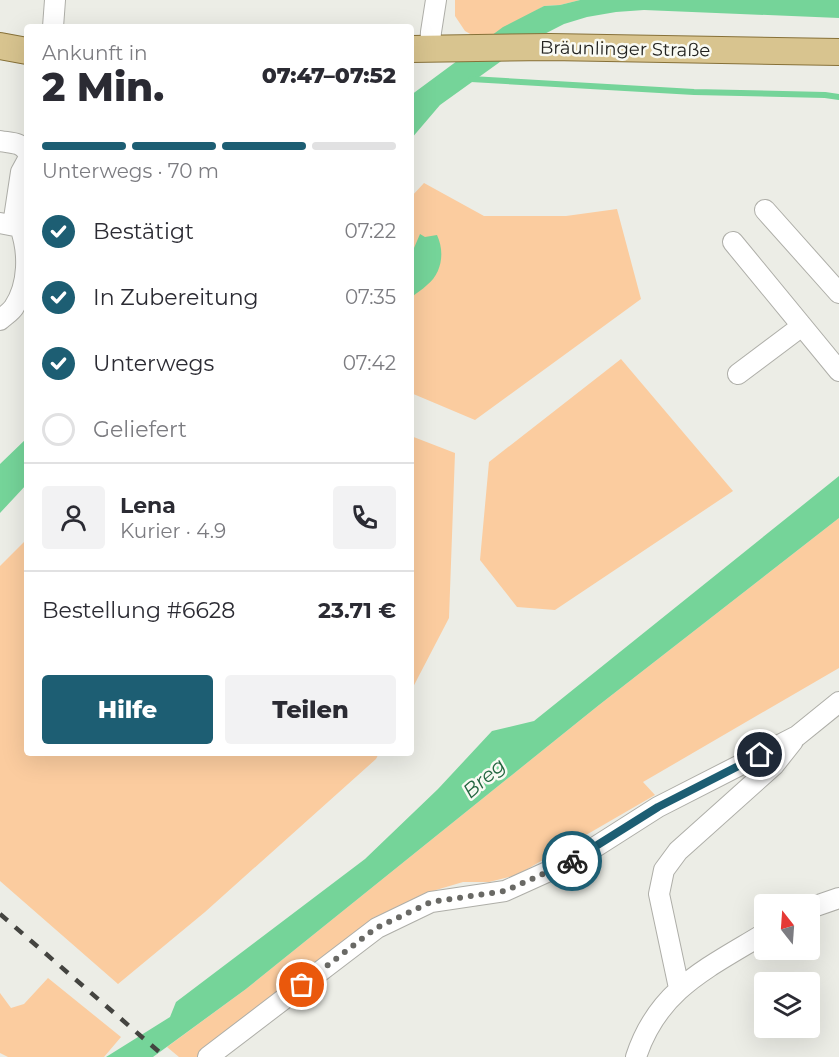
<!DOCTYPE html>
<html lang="de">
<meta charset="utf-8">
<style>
body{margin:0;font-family:Montserrat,sans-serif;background:#f2f2f3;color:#2b2b33;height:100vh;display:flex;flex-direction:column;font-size:22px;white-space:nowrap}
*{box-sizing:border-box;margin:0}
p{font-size:20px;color:#7c7c81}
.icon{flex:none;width:33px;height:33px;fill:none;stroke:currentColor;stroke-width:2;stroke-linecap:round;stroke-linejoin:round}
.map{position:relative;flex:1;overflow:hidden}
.side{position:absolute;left:24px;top:24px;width:390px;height:732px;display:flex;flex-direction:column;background:#fff;border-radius:6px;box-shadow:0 6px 24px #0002}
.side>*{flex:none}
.needle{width:39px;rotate:343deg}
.buttons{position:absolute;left:754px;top:894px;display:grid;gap:12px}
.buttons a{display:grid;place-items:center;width:66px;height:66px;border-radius:6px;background:#fff;box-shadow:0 6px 24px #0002;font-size:30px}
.pin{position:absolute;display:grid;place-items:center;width:51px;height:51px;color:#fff;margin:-26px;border:3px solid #fff;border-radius:50%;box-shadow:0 2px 6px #0007}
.courier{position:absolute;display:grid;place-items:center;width:60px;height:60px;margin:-30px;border:4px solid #1d5e73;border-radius:50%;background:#fff;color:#222;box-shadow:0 2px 8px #0007}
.head em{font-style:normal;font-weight:800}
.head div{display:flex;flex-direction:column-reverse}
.head{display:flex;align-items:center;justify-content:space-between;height:102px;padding:0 18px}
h1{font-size:39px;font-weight:800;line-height:45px}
.bar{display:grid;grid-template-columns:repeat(4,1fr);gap:9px 6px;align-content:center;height:72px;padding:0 18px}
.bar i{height:8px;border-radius:4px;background:#e1e1e2}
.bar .active{background:#1d5e73}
.bar p{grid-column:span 4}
.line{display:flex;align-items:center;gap:15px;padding:0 18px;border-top:2px solid #e1e1e2}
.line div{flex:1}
.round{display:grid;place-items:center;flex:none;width:63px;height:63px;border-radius:6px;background:#f2f2f3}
ol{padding:0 18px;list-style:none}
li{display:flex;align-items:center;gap:18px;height:66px}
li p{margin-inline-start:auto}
li .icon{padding:6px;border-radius:50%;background:#1d5e73;color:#fff;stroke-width:4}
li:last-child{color:#7c7c81}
li i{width:33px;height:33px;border:3px solid #e1e1e2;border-radius:50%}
.action{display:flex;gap:12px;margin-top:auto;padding:12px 18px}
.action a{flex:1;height:69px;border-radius:6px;background:#1d5e73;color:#fff;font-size:24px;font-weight:800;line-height:69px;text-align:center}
.action a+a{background:#f2f2f3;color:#2b2b33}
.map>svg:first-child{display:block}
</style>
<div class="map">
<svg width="839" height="1057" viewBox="0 0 839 1057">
<rect width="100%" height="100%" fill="#ecede6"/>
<path fill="#fbcc9f" d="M455 0H580L560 5 544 6 489 38 472 35 465 31 455 16Z
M424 183 484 216H566L617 209 641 299 475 420 411 393V197Z
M621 359 733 491 555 610 517 607 480 560 489 462Z
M411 436 455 453 449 618 411 691Z
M839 518V668L643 782 655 795 517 875 489 882H463L436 890 373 918 198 1057H179L167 1047 246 989 599 705Z
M27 539V753H379L376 759 205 912 118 984 0 881V566Z
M48 978 121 1037 104 1057H8L0 1053V993L11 1008 24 1004Z"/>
<path fill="#75d499" d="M580 0H839V18L644 10 616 12 587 17 564 24 525 44 440 105 411 139V95L503 27 544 6 560 5Z
M420 234 425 237 437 235C445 252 442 273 427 285 422 290 416 293 411 298V255Z
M27 438V484L0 513V464Z
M839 476V518L599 705 246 989 153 1057H106L170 1017 176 1002 365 859 438 789 492 731 534 721Z"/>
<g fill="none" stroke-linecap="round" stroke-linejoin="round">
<path stroke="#75d499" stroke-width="6" d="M471 79 694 92 825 95 839 97"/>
<defs>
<path id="minor" d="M53 27 55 0
M430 48 431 32 436 0
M0 141C10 143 22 142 27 152
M765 210 839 293
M0 223 20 227C29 252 29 284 14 307 11 312 4 316 0 320
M13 225 21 172 27 161
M733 242 839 371
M738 374 802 326
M810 908 839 898
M679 988 659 894 664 870 678 851 774 765 793 741
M208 1057 377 928 431 902 505 891 578 858 658 807 797 736 839 702
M636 1057C658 989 708 968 765 933"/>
<path id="major" d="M0 46 27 51
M411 49 550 47 839 52"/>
</defs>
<use href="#minor" stroke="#aeaea8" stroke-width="22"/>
<use href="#major" stroke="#877138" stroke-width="28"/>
<use href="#minor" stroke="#fff" stroke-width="20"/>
<use href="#major" stroke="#d8c48f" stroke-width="26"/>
<path stroke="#444440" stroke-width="4.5" stroke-dasharray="10 10" stroke-linecap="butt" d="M0 914 165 1057"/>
</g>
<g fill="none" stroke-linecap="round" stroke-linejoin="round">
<path stroke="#696965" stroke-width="6" stroke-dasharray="0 10.8" d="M302 985 376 928 431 902 505 891 572 861"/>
<path stroke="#1d5e73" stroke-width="8" d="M572 861 658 807 760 755"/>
</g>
<g text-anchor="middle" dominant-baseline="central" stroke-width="5" stroke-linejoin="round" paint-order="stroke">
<g font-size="18" fill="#22221f" stroke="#f9faf3">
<text transform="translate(625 49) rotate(1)">Bräunlinger Straße</text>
</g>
<g font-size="20" font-style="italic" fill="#236640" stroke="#f9faf3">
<text transform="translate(484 778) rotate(-41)">Breg</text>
</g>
</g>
</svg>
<div class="buttons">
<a><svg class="needle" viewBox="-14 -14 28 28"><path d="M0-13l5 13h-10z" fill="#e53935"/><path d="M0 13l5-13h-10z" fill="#7c7c81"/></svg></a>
<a><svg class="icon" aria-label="layers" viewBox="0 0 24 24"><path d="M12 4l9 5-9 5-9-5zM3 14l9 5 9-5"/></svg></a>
</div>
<div class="pin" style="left:302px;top:985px;background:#ea580c"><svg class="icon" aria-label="bag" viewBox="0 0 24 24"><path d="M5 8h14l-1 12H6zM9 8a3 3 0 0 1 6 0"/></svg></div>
<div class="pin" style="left:760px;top:755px;background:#1f2937"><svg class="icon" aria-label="home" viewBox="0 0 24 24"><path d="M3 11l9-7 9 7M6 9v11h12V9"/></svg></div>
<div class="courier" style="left:572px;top:861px"><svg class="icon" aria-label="bike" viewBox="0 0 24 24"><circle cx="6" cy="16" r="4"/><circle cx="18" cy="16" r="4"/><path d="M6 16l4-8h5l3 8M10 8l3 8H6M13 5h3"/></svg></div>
<section class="side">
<div class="head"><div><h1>2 Min.</h1><p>Ankunft in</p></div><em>07:47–07:52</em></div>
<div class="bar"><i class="active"></i><i class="active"></i><i class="active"></i><i></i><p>Unterwegs · 70 m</p></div>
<ol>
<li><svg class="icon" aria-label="check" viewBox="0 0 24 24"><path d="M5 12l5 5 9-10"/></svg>Bestätigt<p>07:22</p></li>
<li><svg class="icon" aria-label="check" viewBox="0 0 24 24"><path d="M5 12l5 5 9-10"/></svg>In Zubereitung<p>07:35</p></li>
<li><svg class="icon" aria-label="check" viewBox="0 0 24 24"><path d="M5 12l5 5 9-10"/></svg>Unterwegs<p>07:42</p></li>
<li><i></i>Geliefert</li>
</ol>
<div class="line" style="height:108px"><a class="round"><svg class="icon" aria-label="person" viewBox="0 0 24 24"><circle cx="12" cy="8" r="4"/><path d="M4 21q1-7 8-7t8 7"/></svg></a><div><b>Lena</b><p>Kurier · 4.9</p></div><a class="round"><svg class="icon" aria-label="phone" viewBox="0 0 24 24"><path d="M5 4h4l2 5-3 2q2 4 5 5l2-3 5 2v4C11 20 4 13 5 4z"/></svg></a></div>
<div class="line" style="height:78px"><div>Bestellung #6628</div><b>23.71 €</b></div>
<div class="action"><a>Hilfe</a><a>Teilen</a></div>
</section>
</div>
